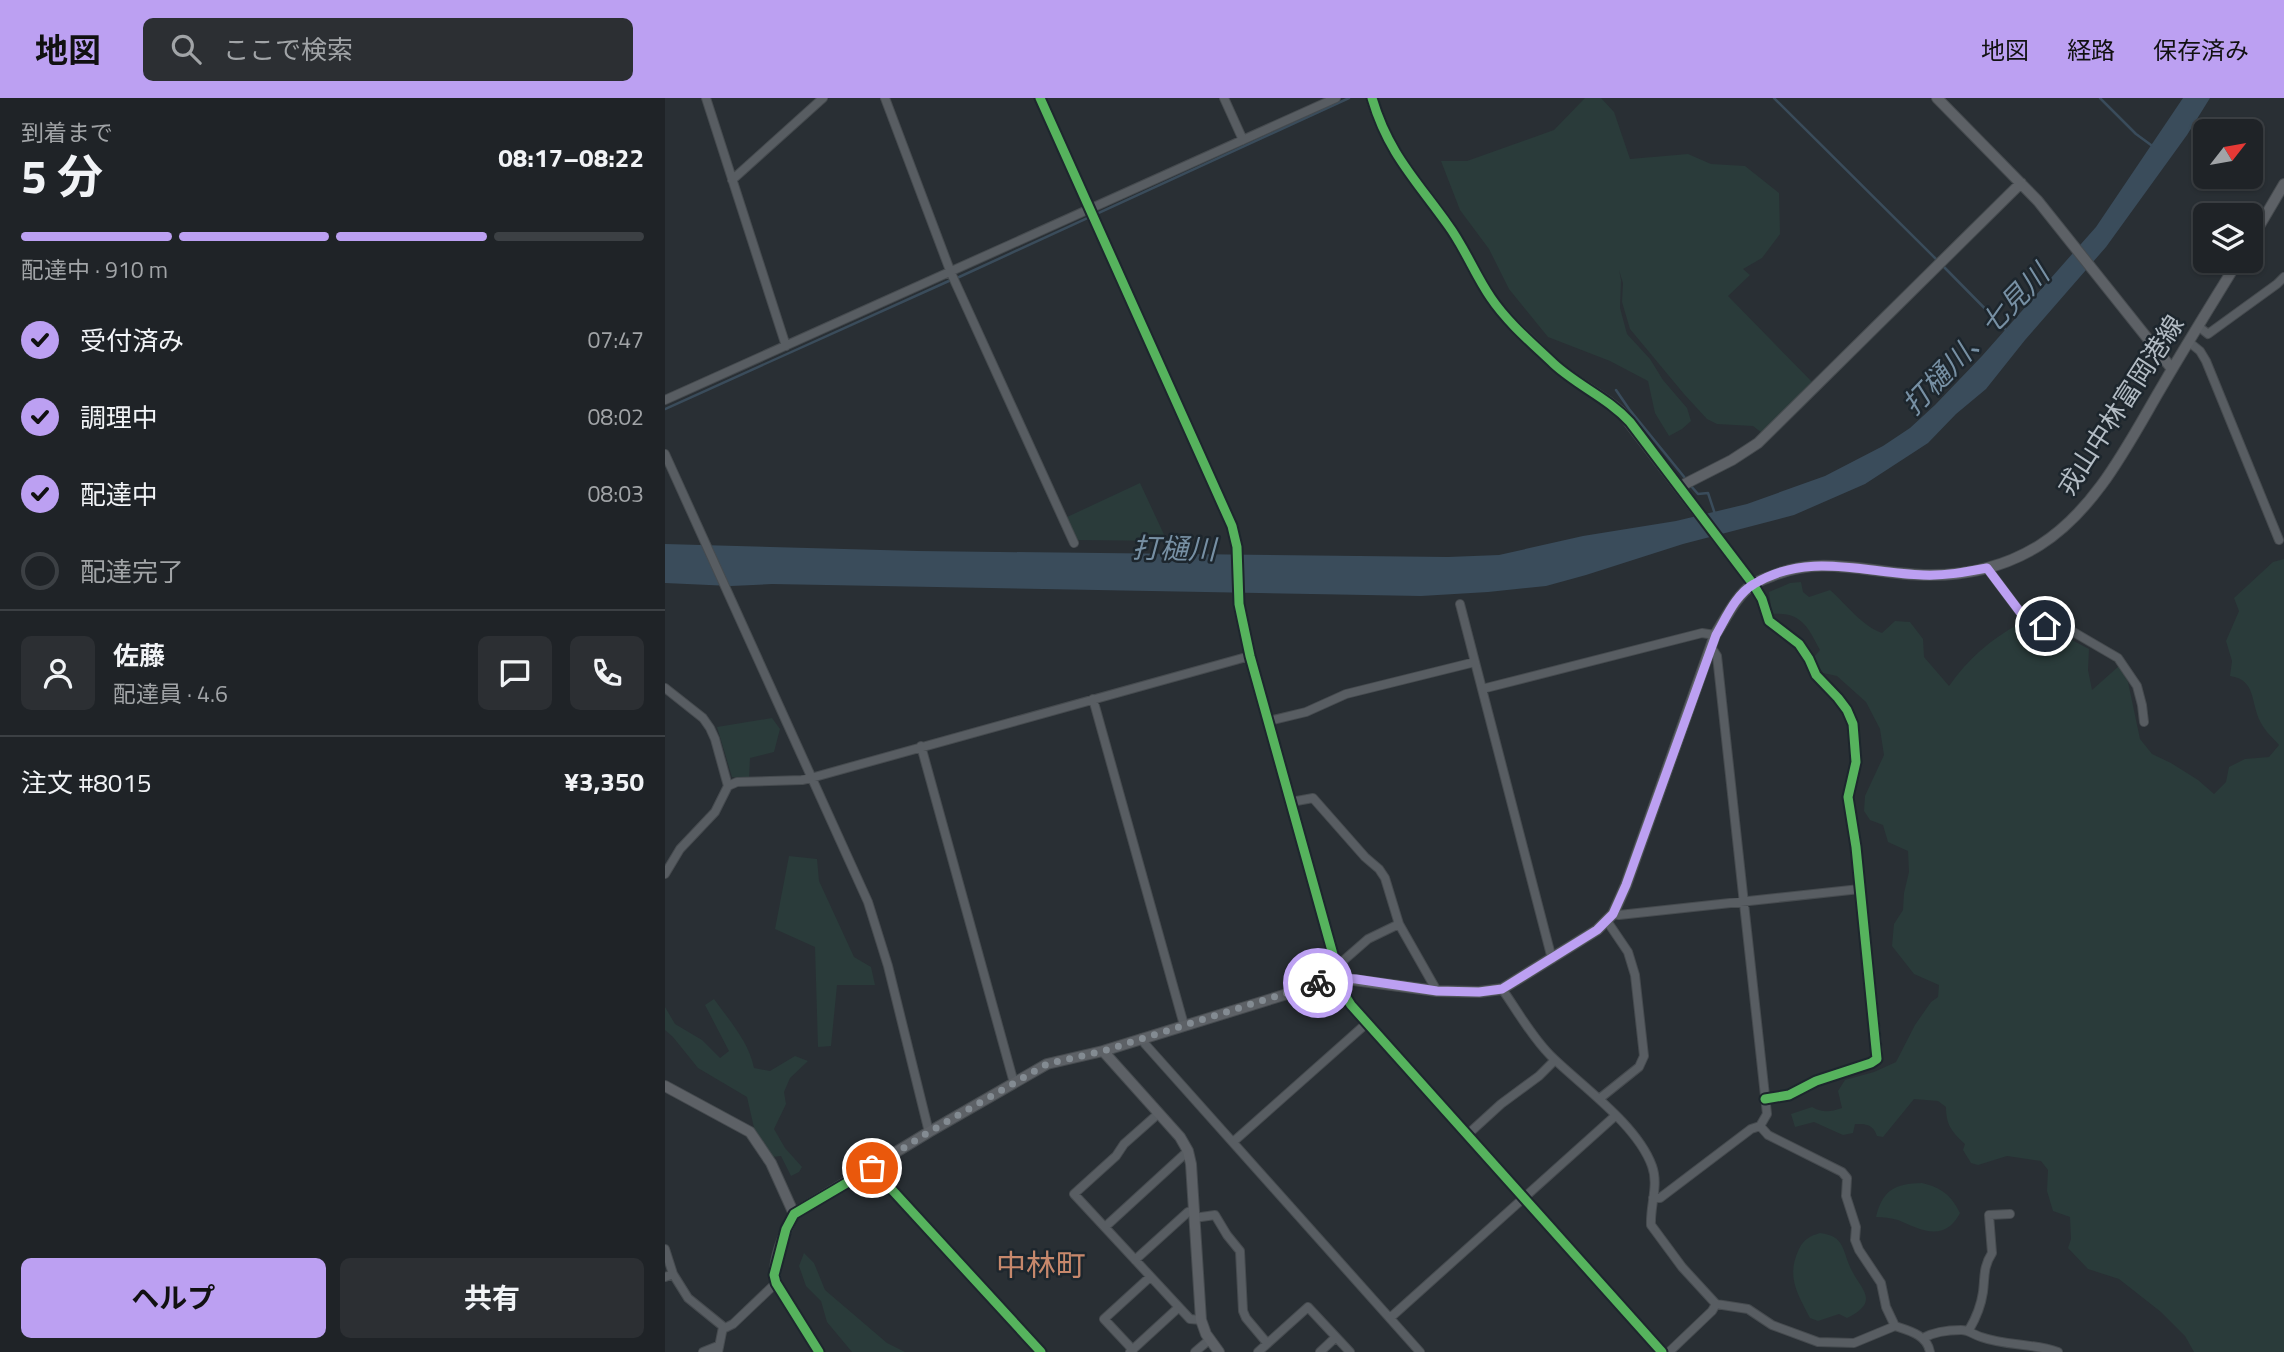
<!DOCTYPE html>
<html lang="ja">
<meta charset="utf-8">
<style>
body{margin:0;font-family:"Titillium Web","Noto Sans JP",sans-serif;background:#2c2f33;color:#f1f3f6;height:100vh;display:flex;flex-direction:column;font-size:26px;white-space:nowrap}
*{box-sizing:border-box;margin:0}
p{font-size:23px;color:#a1a4a7}
.icon{flex:none;width:38px;height:38px;fill:none;stroke:currentColor;stroke-width:2;stroke-linecap:round;stroke-linejoin:round}
.map{position:relative;flex:1;overflow:hidden}
.details{display:flex;flex-direction:column;background:#1f2327;width:665px}
.details>*{flex:none}
.needle{width:46px;rotate:59deg}
.tools{position:absolute;left:1528px;top:21px;display:grid;gap:14px}
.tools a{display:grid;place-items:center;width:70px;height:70px;border-radius:10px;background:#1f2327;box-shadow:0 2px 5px #0004,0 0 0 2px #3c4044;font-size:35px}
.pin{position:absolute;display:grid;place-items:center;width:60px;height:60px;color:#fff;margin:-30px;border:4px solid #fff;border-radius:50%;box-shadow:0 2px 7px #0007}
.courier{position:absolute;display:grid;place-items:center;width:70px;height:70px;margin:-35px;border:5px solid #bca0f2;border-radius:50%;background:#fff;color:#222;box-shadow:0 2px 9px #0007}
.head em{font-style:normal;font-weight:700}
.head div{display:flex;flex-direction:column-reverse}
.head{display:flex;align-items:center;justify-content:space-between;height:119px;padding:0 21px}
h1{font-size:46px;font-weight:700;line-height:52px}
.bar{display:grid;grid-template-columns:repeat(4,1fr);gap:10px 7px;align-content:center;height:84px;padding:0 21px}
.bar i{height:9px;border-radius:5px;background:#3c4044}
.bar .selected{background:#bca0f2}
.bar p{grid-column:span 4}
.line{display:flex;align-items:center;gap:18px;padding:0 21px;border-top:2px solid #3c4044}
.line div{flex:1}
.round{display:grid;place-items:center;flex:none;width:74px;height:74px;border-radius:10px;background:#2c2f33}
ol{padding:0 21px;list-style:none}
li{display:flex;align-items:center;gap:21px;height:77px}
li p{margin-inline-start:auto}
li .icon{padding:7px;border-radius:50%;background:#bca0f2;color:#111;stroke-width:4}
li:last-child{color:#a1a4a7}
li i{width:38px;height:38px;border:4px solid #3c4044;border-radius:50%}
.cta{display:flex;gap:14px;margin-top:auto;padding:14px 21px}
.cta a{flex:1;height:80px;border-radius:10px;background:#bca0f2;color:#111;font-size:28px;font-weight:700;line-height:80px;text-align:center}
.cta a+a{background:#2c2f33;color:#f1f3f6}
header{display:flex;align-items:center;gap:42px;box-sizing:border-box;height:98px;padding:0 35px;background:#bca0f2;color:#111}
header strong{font-size:33px}
nav{display:flex;gap:38px;margin-inline-start:auto;font-size:24px}
.search{width:490px;height:63px;background:#2c2f33;display:flex;align-items:center;gap:18px;box-sizing:border-box;padding:0 24px;border-radius:10px;color:#a1a4a7;font-size:26px}
main{display:flex;flex:1;min-height:0}
.map>svg:first-child{display:block}
</style>
<header>
<strong>地図</strong>
<div class="search"><svg class="icon" aria-label="search" viewBox="0 0 24 24"><circle cx="10" cy="10" r="6"/><path d="M15 15l6 6"/></svg>ここで検索</div>
<nav><a>地図</a><a>経路</a><a>保存済み</a></nav>
</header>
<main>
<section class="details">
<div class="head"><div><h1>5 分</h1><p>到着まで</p></div><em>08:17–08:22</em></div>
<div class="bar"><i class="selected"></i><i class="selected"></i><i class="selected"></i><i></i><p>配達中 · 910 m</p></div>
<ol>
<li><svg class="icon" aria-label="check" viewBox="0 0 24 24"><path d="M5 12l5 5 9-10"/></svg>受付済み<p>07:47</p></li>
<li><svg class="icon" aria-label="check" viewBox="0 0 24 24"><path d="M5 12l5 5 9-10"/></svg>調理中<p>08:02</p></li>
<li><svg class="icon" aria-label="check" viewBox="0 0 24 24"><path d="M5 12l5 5 9-10"/></svg>配達中<p>08:03</p></li>
<li><i></i>配達完了</li>
</ol>
<div class="line" style="height:126px"><a class="round"><svg class="icon" aria-label="person" viewBox="0 0 24 24"><circle cx="12" cy="8" r="4"/><path d="M4 21q1-7 8-7t8 7"/></svg></a><div><b>佐藤</b><p>配達員 · 4.6</p></div><a class="round"><svg class="icon" aria-label="chat" viewBox="0 0 24 24"><path d="M4 5h16v11H9l-5 4z"/></svg></a><a class="round"><svg class="icon" aria-label="phone" viewBox="0 0 24 24"><path d="M5 4h4l2 5-3 2q2 4 5 5l2-3 5 2v4C11 20 4 13 5 4z"/></svg></a></div>
<div class="line" style="height:91px"><div>注文 #8015</div><b>¥3,350</b></div>
<div class="cta"><a>ヘルプ</a><a>共有</a></div>
</section>
<div class="map">
<svg width="1619" height="1254" viewBox="0 0 1619 1254">
<rect width="100%" height="100%" fill="#292f34"/>
<path fill="#2a3b3a" d="M920 0H936L949 14 965 61 1023 56 1046 66 1080 68 1114 95 1115 136 1097 160 1078 171 1085 177 1063 198 1148 285 1097 335 1088 328 1052 326 1042 321 1019 296 965 231 957 204 958 185 954 172 956 182 955 210 962 236 985 261 998 282 1022 310 1026 323 1017 331 1004 338 990 315 983 283 945 263 883 239 844 191 824 151 795 112 776 63H802L889 32Z
M475 385 502 443 410 442 400 420Z
M1619 461V1254H1529L1520 1238 1496 1214 1454 1181 1423 1171 1403 1150 1406 1141 1405 1119 1388 1113 1382 1093 1383 1072 1376 1063 1342 1058 1313 1067 1306 1065 1298 1052 1300 1046C1287 1034 1281 1027 1281 1009L1273 1003 1249 1001 1218 1039 1212 1038C1208 1026 1201 1026 1190 1026L1188 1035 1178 1037 1149 1024 1130 1029 1126 1016 1147 1009C1158 1015 1165 1014 1177 1010L1173 993 1180 982 1209 974 1231 964 1250 927 1266 904 1273 899 1274 887 1249 876 1227 848 1229 826 1238 812 1239 795 1244 774 1243 753 1223 744 1218 727 1205 722 1199 713 1200 698 1219 657 1215 631 1201 604 1172 578 1158 575 1148 560 1155 552C1143 529 1136 513 1107 516L1104 494 1125 485 1136 484 1138 494 1144 499 1165 492C1181 506 1197 528 1217 535L1230 523 1245 524 1258 541 1259 559 1284 588C1303 561 1326 541 1354 526L1373 534 1401 539 1424 551 1423 572 1427 592 1454 568 1463 584 1475 641 1487 656 1506 665 1533 682 1549 696 1561 684 1564 669 1580 661 1604 659 1614 647C1608 640 1600 633 1596 625 1585 605 1592 582 1565 578L1567 563 1561 543 1574 513 1569 500 1608 464Z
M107 620 115 631 109 654 85 660 84 682 67 679 52 629Z
M124 758 152 761 154 783 189 859 206 869 210 887H172L166 948 153 949 150 849 110 831Z
M49 901C64 922 84 944 89 970L105 973 130 958 143 963 125 980 119 994 121 1006 109 1031 120 1050 137 1069 134 1074 126 1078 116 1058 107 1059 90 1034 82 999 33 970 8 939 0 932V909L10 926 37 942 55 960 64 953 40 907Z
M1257 1085C1277 1090 1286 1097 1295 1115 1293 1119 1289 1125 1285 1128 1269 1141 1248 1128 1233 1122 1226 1120 1218 1119 1211 1119 1218 1091 1230 1086 1257 1085Z
M1155 1135C1180 1138 1177 1152 1186 1171 1196 1192 1216 1203 1182 1220L1174 1216 1153 1223 1145 1220C1132 1195 1121 1178 1134 1151 1139 1141 1145 1138 1155 1135Z
M139 1155 149 1165 160 1192 222 1245 240 1254H187L162 1224 156 1203 141 1188 134 1168Z"/>
<path fill="#3a4c5b" d="M1518 0H1545L1522 37 1441 149 1360 242 1321 291 1291 316 1263 345 1200 386 1129 417 1018 446 921 477 881 488 823 494 756 498 107 486 66 488 0 485V446L253 453 783 459 834 457 918 438 1011 423 1082 406 1160 378 1218 348 1245 330 1270 307 1317 258 1431 129Z"/>
<g fill="none" stroke-linecap="round" stroke-linejoin="round">
<path stroke="#3a4c5b" stroke-width="2.5" d="M1109 0 1273 163
M1435 0 1471 36 1486 47
M1278 168 1342 233
M292 180 684 0
M951 292 964 311 1020 380
M0 311 286 182
M1026 388 1033 396 1043 395 1050 416"/>
<defs>
<path id="street" d="M41 0 121 248
M220 0 286 175 409 445
M375 0 567 428 572 449 574 506 585 558 679 896 686 907 997 1254
M559 0 578 42
M67 82 158 0
M1533 228 1543 236 1612 186 1619 179
M1524 244 1535 253 1541 263 1614 442
M0 302 671 0
M0 356 203 804 223 868 264 1034
M1322 470 1358 518 1366 524 1405 532 1453 560 1472 588 1477 607 1479 624
M1088 486 1097 501 1104 523 1134 546 1144 561 1151 577 1173 600 1182 612 1188 626 1191 664 1183 699 1191 749 1213 956 1212 961 1206 965 1151 983 1124 997 1100 1001
M795 506 810 564
M0 590 38 620 45 630 50 641 63 688 50 714 15 751 0 776
M817 591 1037 535 1050 537
M428 601 519 927
M604 623 641 614 681 596 810 564 887 861
M256 648 349 985
M63 688 72 684 137 682 146 680 585 558
M626 704 648 700 700 759 714 771 720 780 734 826 772 893
M948 816 954 817 1195 791
M671 869 703 841 734 826
M837 891C852 912 866 938 885 957 915 987 972 1026 987 1068 994 1087 985 1107 986 1127L1017 1169 1051 1206 1083 1211 1107 1227 1153 1244 1189 1245 1230 1228C1245 1233 1262 1237 1265 1254
M477 940 480 946 755 1254
M934 1001 974 969 979 958 970 877 963 854 942 823
M494 1015 459 1046 451 1058 409 1096 525 1221 536 1222
M1095 1028 1103 1037 1177 1074 1182 1080 1181 1098 1191 1129 1190 1142 1194 1152 1216 1185 1221 1209 1230 1228
M802 1037 836 1006 874 978 890 962
M568 1044 702 925
M988 1100H995L1086 1031 1095 1028 1102 1016 1052 558 1046 549
M529 1120 550 1117 562 1137 575 1153 578 1213 581 1220 602 1245
M440 1129 523 1053
M0 1151 8 1176
M470 1162 523 1114 529 1112
M0 1179 8 1176 23 1200 60 1230 68 1226 111 1185
M725 1220 950 1018
M1304 1232C1311 1220 1316 1208 1318 1194 1320 1178 1318 1169 1327 1155L1324 1117 1345 1116
M1258 1240C1269 1234 1283 1232 1296 1232 1304 1232 1309 1237 1316 1239 1341 1248 1368 1245 1393 1254
M468 1252 439 1221 485 1179
M38 1254 53 1248
M53 1254 58 1229
M465 1254 513 1210
M530 1254 544 1242
M593 1254 643 1209 685 1254
M655 1254 671 1239
M1004 1254 1047 1213 1051 1206"/>
<path id="secondary" d="M707 0C723 55 752 83 784 128 800 152 811 178 827 202 844 225 867 244 887 264 908 284 935 295 956 314L1088 486
M1272 0 1373 103 1507 271
M1586 142 1619 86
M1014 389 1067 362 1093 345 1356 85
M438 953 515 1039 523 1053 526 1066 536 1222 541 1236 554 1254
M0 988 85 1034 106 1065 129 1116
M207 1070 376 1254
M129 1116 264 1034 382 966 438 953 674 880 772 893 814 894 837 891 932 832 948 816 961 787 1050 537C1061 520 1071 498 1088 486 1094 483 1101 480 1107 478 1157 456 1207 476 1259 477 1299 478 1340 469 1375 447 1433 410 1465 342 1499 285 1523 244 1548 204 1573 163
M129 1116C120 1133 106 1165 111 1185L154 1254"/>
</defs>
<use href="#street" stroke="#464b4f" stroke-width="10"/>
<use href="#secondary" stroke="#464b4f" stroke-width="12"/>
<use href="#street" stroke="#585d62" stroke-width="8"/>
<use href="#secondary" stroke="#5d6166" stroke-width="10"/>
<defs>
<path id="cycleway" d="M375 0 567 428 572 449 574 506 585 558 679 896 686 907 997 1254
M707 0C723 55 751 82 783 127 800 150 810 177 826 200 843 225 867 245 889 266 913 288 943 300 965 324L1088 486 1097 501 1104 523 1134 546 1144 561 1151 577 1173 600 1182 612 1188 626 1191 664 1183 699 1191 749 1212 961 1206 965 1151 983 1124 997 1100 1001
M154 1254 111 1185 109 1177 121 1131 129 1116 207 1070 376 1254"/>
</defs>
<use href="#cycleway" stroke="#1d262d" stroke-width="13"/>
<use href="#cycleway" stroke="#56b35d" stroke-width="9"/>
</g>
<g fill="none" stroke-linecap="round" stroke-linejoin="round">
<path stroke="#838b92" stroke-width="7" stroke-dasharray="0 12.6" d="M207 1070 264 1034 382 966 438 953 653 885"/>
<path stroke="#bca0f2" stroke-width="9" d="M653 885 674 880 691 881 772 893 814 894 837 891 932 832 948 816 961 787 1051 537C1061 520 1071 496 1089 486 1143 453 1200 475 1258 477 1280 478 1301 474 1322 470L1358 518 1366 524 1380 528"/>
</g>
<g text-anchor="middle" dominant-baseline="central" stroke-width="5" stroke-linejoin="round" paint-order="stroke">
<g font-size="26" fill="#b3bcc4" stroke="#1d262d">
<text transform="translate(1455 307) rotate(-57)">戎山中林富岡港線</text>
</g>
<g font-size="28" font-style="italic" fill="#7790a4" stroke="#1d262d">
<text transform="translate(1310 241) rotate(-46)">打樋川、七見川</text>
<text transform="translate(509 450) rotate(1)">打樋川</text>
</g>
<g font-size="30" fill="#c7886c" stroke="#1d262d">
<text x="376" y="1167">中林町</text>
</g>
</g>
</svg>
<div class="tools">
<a><svg class="needle" viewBox="-14 -14 28 28"><path d="M0-13l5 13h-10z" fill="#e53935"/><path d="M0 13l5-13h-10z" fill="#a1a4a7"/></svg></a>
<a><svg class="icon" aria-label="layers" viewBox="0 0 24 24"><path d="M12 4l9 5-9 5-9-5zM3 14l9 5 9-5"/></svg></a>
</div>
<div class="pin" style="left:207px;top:1070px;background:#ea580c"><svg class="icon" aria-label="bag" viewBox="0 0 24 24"><path d="M5 8h14l-1 12H6zM9 8a3 3 0 0 1 6 0"/></svg></div>
<div class="pin" style="left:1380px;top:528px;background:#1f2937"><svg class="icon" aria-label="home" viewBox="0 0 24 24"><path d="M3 11l9-7 9 7M6 9v11h12V9"/></svg></div>
<div class="courier" style="left:653px;top:885px"><svg class="icon" aria-label="bike" viewBox="0 0 24 24"><circle cx="6" cy="16" r="4"/><circle cx="18" cy="16" r="4"/><path d="M6 16l4-8h5l3 8M10 8l3 8H6M13 5h3"/></svg></div>
</div>
</main>
